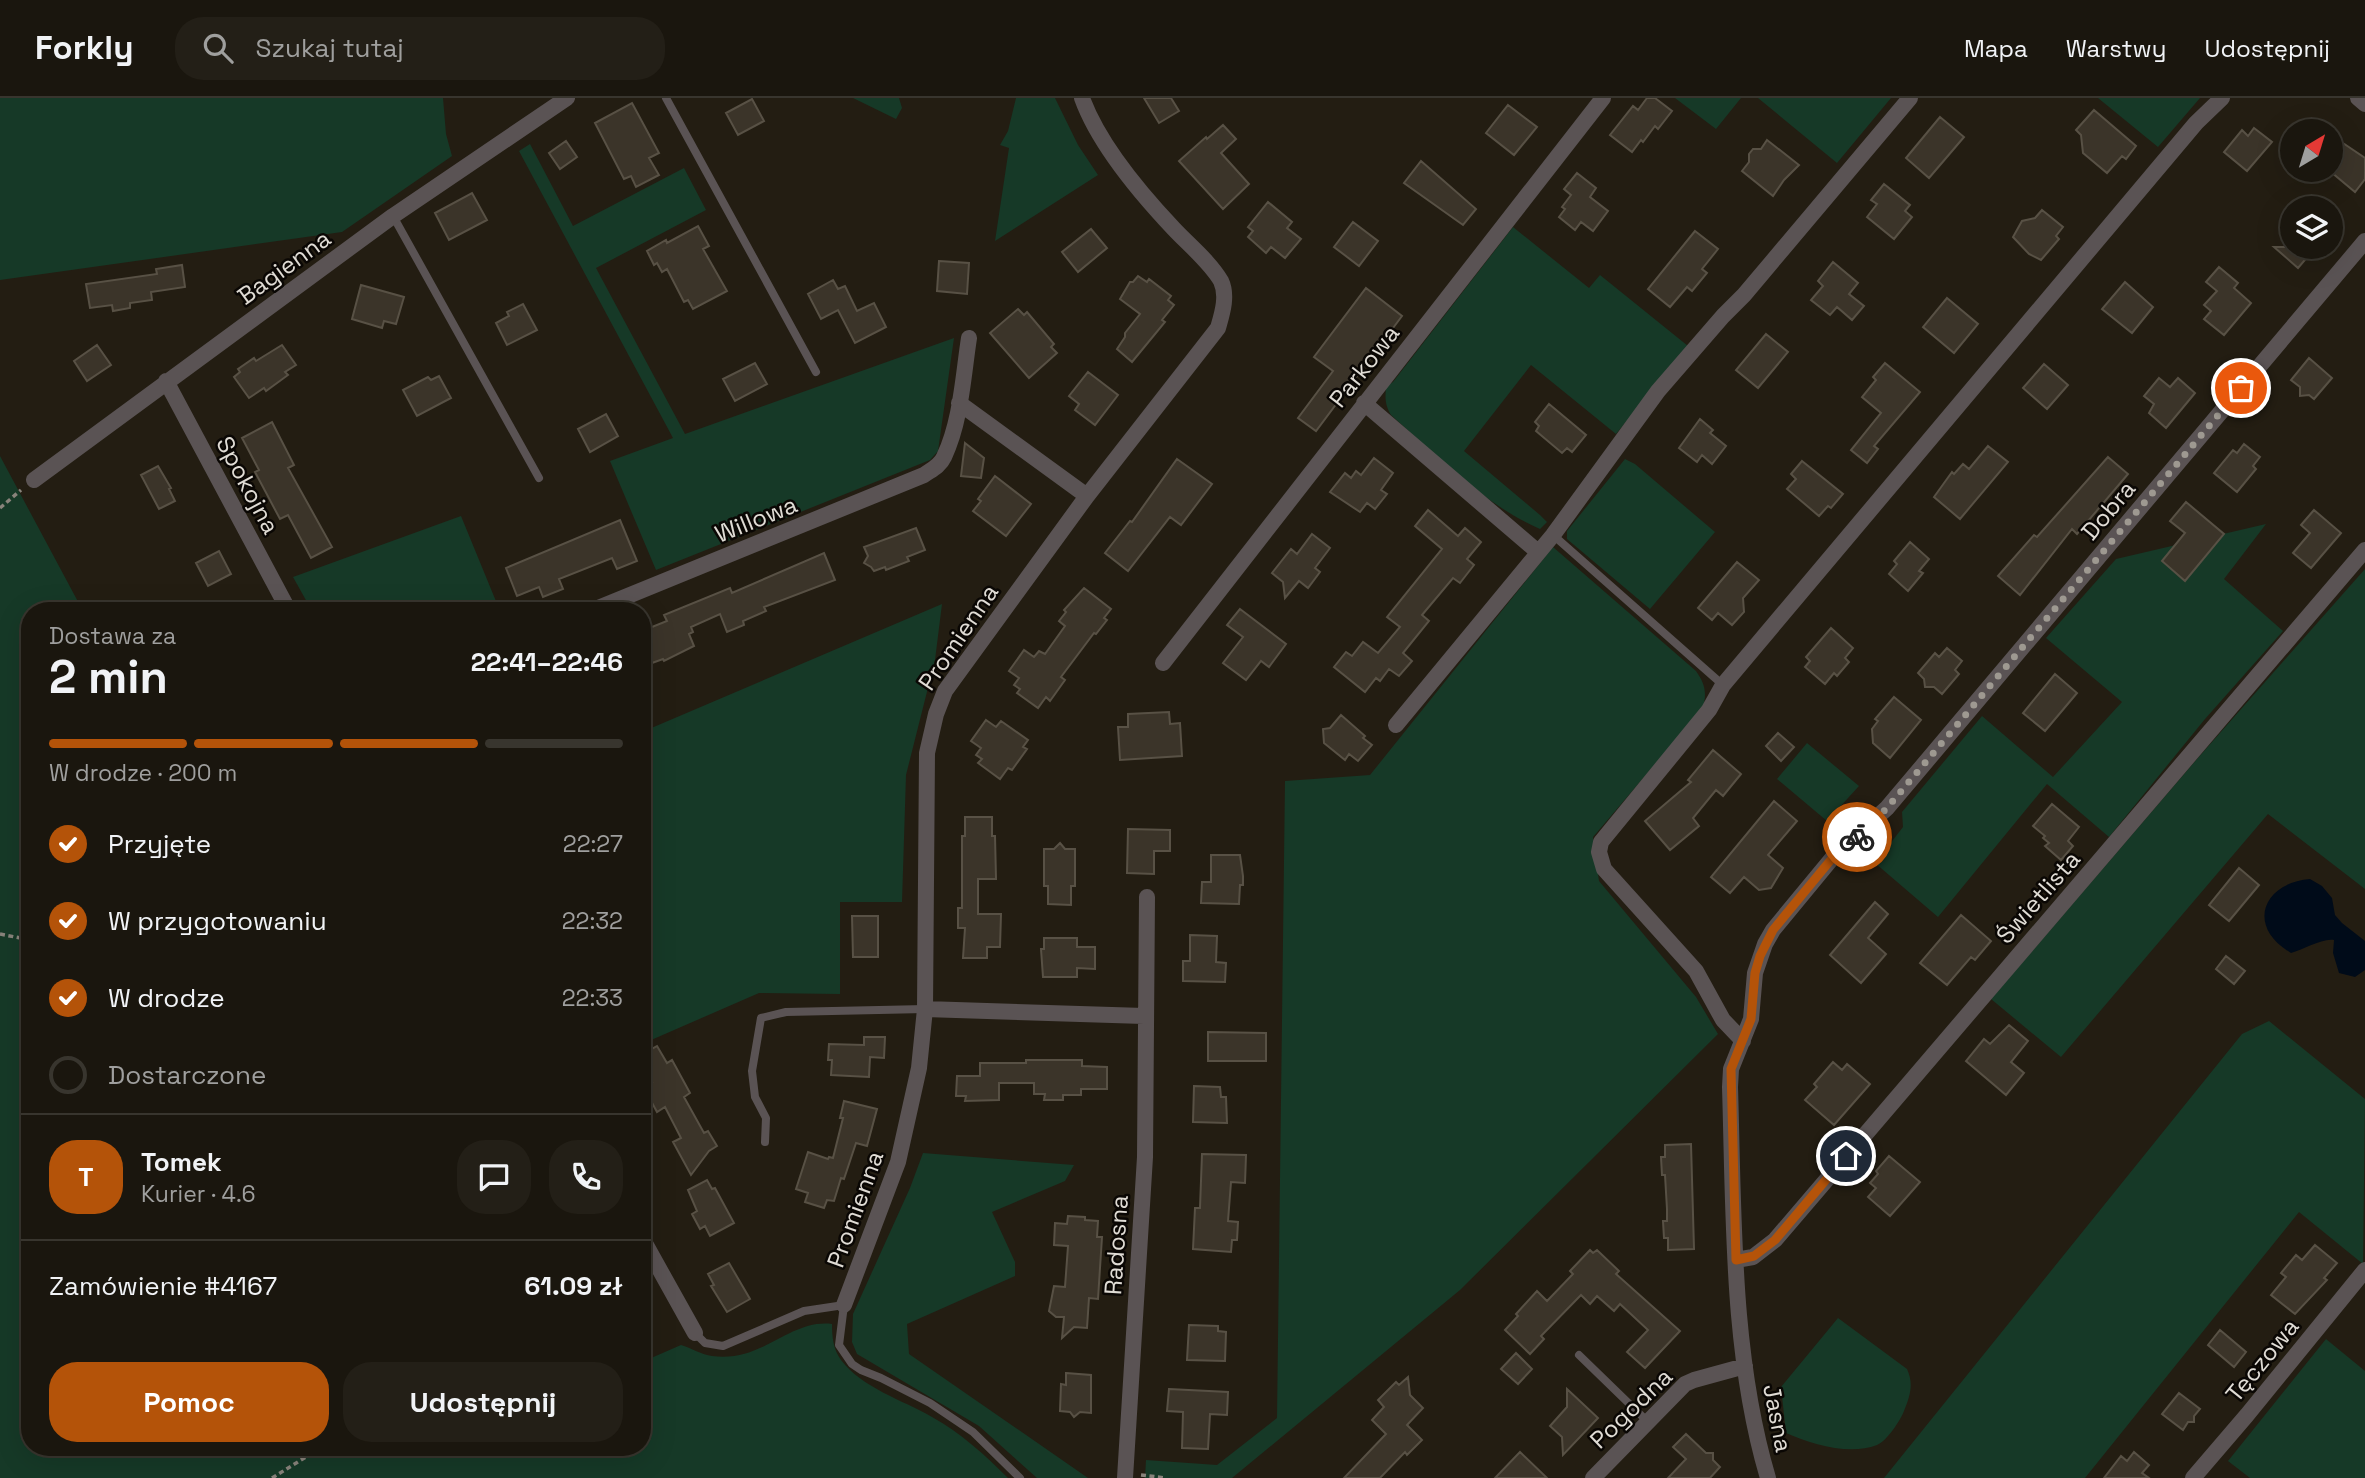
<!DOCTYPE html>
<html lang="pl">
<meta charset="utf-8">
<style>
body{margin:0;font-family:"Space Grotesk",sans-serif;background:#231f17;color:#f1f3f6;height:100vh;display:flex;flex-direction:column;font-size:26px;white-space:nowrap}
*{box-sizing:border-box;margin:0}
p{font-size:23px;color:#9f9f9e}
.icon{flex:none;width:38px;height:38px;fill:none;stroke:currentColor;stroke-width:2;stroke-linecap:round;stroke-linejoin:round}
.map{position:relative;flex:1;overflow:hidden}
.sheet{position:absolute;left:21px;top:504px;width:630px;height:854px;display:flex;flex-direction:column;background:#1a160e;border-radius:28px;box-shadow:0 7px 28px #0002,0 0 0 2px #38352e}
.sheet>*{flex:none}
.needle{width:46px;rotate:38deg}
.fabs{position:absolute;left:2280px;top:21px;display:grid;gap:14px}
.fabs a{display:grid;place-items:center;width:63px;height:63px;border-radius:50%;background:#1a160e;box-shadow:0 7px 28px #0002,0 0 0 2px #38352e;font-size:35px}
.pin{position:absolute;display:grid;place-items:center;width:60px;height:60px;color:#fff;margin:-30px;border:4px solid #fff;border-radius:50%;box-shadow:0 2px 7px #0007}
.courier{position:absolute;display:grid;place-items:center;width:70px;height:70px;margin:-35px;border:5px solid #b45309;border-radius:50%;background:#fff;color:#222;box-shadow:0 2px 9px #0007}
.summary em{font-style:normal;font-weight:700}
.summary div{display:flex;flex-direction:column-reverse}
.summary{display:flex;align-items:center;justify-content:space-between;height:119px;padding:0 28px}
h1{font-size:46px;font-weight:700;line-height:52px}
.bar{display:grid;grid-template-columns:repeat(4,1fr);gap:10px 7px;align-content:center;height:84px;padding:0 28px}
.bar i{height:9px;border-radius:5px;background:#38352e}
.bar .current{background:#b45309}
.bar p{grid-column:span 4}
.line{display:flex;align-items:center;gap:18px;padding:0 28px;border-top:2px solid #38352e}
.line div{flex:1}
.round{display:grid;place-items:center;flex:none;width:74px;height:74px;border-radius:28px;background:#231f17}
ol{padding:0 28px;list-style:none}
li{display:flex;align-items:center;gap:21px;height:77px}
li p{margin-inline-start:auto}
li .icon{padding:7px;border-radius:50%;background:#b45309;color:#fff;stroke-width:4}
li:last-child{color:#9f9f9e}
li i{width:38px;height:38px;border:4px solid #38352e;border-radius:50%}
.button{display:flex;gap:14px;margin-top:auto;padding:14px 28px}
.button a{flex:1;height:80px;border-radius:28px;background:#b45309;color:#fff;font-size:28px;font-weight:700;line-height:80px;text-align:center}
.button a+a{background:#231f17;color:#f1f3f6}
header{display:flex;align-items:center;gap:42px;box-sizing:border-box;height:98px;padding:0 35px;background:#1a160e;border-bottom:2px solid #38352e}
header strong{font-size:33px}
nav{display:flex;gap:38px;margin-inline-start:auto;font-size:24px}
.search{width:490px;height:63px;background:#231f17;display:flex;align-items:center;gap:18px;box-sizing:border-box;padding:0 24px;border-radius:28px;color:#9f9f9e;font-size:26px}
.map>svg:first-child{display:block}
</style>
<header>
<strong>Forkly</strong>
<div class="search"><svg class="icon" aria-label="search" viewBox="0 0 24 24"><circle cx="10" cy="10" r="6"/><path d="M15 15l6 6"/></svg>Szukaj tutaj</div>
<nav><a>Mapa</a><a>Warstwy</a><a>Udostępnij</a></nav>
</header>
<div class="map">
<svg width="2365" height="1380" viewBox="0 0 2365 1380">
<rect width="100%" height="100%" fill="#231d12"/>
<path fill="#163927" d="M0 0H443L446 36 452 58 342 134 0 182Z
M853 0H899L902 10 896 21Z
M1016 0H1055L1078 47 1098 77 995 143 1009 50 1000 47 1008 33Z
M1675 0H1741L1716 31Z
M1758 0H1891L1837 65Z
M2098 0H2200L2158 49Z
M530 46 573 128 684 70 706 112 596 170 685 336 954 240 938 353 930 362 656 472 610 363 673 340 519 53Z
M1513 129 1589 190 1600 177 1688 248 1616 336 1531 267 1464 353 1540 417 1547 424 1540 431C1483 406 1437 358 1391 317 1385 307 1385 300 1386 289L1393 284Z
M0 358 83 513H30V1349H642V1264L681 1247C691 1250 702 1257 712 1258 763 1265 789 1221 832 1226 832 1238 833 1251 841 1262 862 1290 903 1302 932 1319 961 1335 985 1357 1008 1380H0Z
M1625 361 1635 366 1715 434 1650 511 1567 441V433Z
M461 418 500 513H312L293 479Z
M2266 426 2224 481 2283 533 2205 621 2109 739 2047 686 1938 819 1875 765 1903 729 1902 714 1982 618 2053 679 2122 604 2046 540 2116 461Z
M1553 449 1696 573C1705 586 1707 594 1703 610L1593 739 1599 783 1696 899 1718 936 1460 1192 1232 1380H1145L1146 1362 1217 1367 1277 1320 1285 683 1370 677Z
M2365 471V791L2268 716 2061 959 1991 901 2197 661Z
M942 506 935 562 906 677 902 804H840V896L759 895 642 946V634Z
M1807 645 1859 688 1827 723 1777 681Z
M2269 923 2365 1001 2363 1166 2299 1114 2085 1380H1884L2242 936Z
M923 1055 1074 1067 1065 1083 992 1114 1015 1164V1178L907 1226 909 1256 1088 1380H1037L979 1328 857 1256 852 1244 853 1216 910 1090Z
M1838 1220 1907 1271C1914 1286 1910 1298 1904 1313 1900 1323 1887 1343 1877 1347 1849 1358 1812 1346 1786 1335L1781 1289Z
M2326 1241 2365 1273V1380H2250L2228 1363Z"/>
<path fill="#000b19" d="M2310 781 2322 788 2332 800 2335 817 2342 825 2365 843V872L2355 879 2339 875 2333 855 2334 842C2322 840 2303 852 2291 855 2246 829 2262 785 2310 781Z"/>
<path fill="#3b3429" stroke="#585145" stroke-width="2" d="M1144 0H1171L1179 13 1159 25Z
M1647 0H1655L1672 13 1658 31 1655 28 1643 44 1641 42 1632 54 1610 37 1633 8 1638 12Z
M752 1 764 23 738 37 726 15Z
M632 5 659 55 649 60 659 77 636 89 631 78 624 81 595 25Z
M1508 7 1537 29 1514 57 1486 35Z
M2094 12 2136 48 2126 61 2122 58 2107 75 2083 55 2081 37 2076 32Z
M1940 19 1964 39 1929 80 1906 60Z
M1223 27 1236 41 1221 55 1249 86 1223 111 1179 63 1206 39 1207 41Z
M2254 30 2272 44 2247 73 2224 54 2242 32 2248 38Z
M2331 37 2365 60V81L2355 94 2331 74Z
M1767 42 1799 67 1784 82 1773 98 1742 73 1749 64V56L1753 51H1761Z
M566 43 577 59 560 71 549 55Z
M1421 63 1476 111 1463 127 1404 85Z
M1577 75 1596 90 1590 99 1608 113 1593 133 1581 124 1575 132 1559 119 1565 111 1562 109 1571 97 1564 91Z
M1884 86 1910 107 1905 113 1912 119 1894 141 1867 119 1877 106 1871 102Z
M472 95 487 122 449 142 435 115Z
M1268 104 1292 124 1287 130 1301 141 1285 160 1271 149 1266 155 1248 139 1253 133 1248 129Z
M2042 112 2063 129 2056 138 2059 141 2041 162 2029 156 2013 139 2022 123 2035 120Z
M1353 124 1378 143 1359 168 1334 149Z
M698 128 709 148 703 151 727 193 693 211 688 202 684 204 667 171 662 174 657 165 654 167 647 153 666 142 667 145Z
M1091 131 1107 150 1078 174 1062 154Z
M1695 133 1718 151 1702 171 1707 175 1692 193 1687 189 1670 209 1648 191Z
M2274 149H2316L2298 170Z
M939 163 969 165 967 196 937 193Z
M1833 164 1858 185 1849 196 1864 208 1852 222 1837 209 1830 217 1811 202 1823 188 1818 183Z
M182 167 185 189 151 194 152 202 130 205V210L113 213 112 207 90 210 86 186 157 176 156 171Z
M2219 169 2238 185 2234 190 2251 205 2224 237 2204 221 2211 213 2204 207 2217 193 2206 184Z
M1138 178 1147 184 1149 181 1171 198 1168 202 1174 207 1162 222 1165 224 1132 264 1117 251 1125 239V235L1140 216 1120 201 1130 184H1133Z
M833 182 838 191 845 188 857 213 874 205 886 229 855 245 838 212 821 221 808 196Z
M2125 184 2153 209 2132 235 2102 211Z
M361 187 404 199 396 226 384 223 382 230 352 221Z
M1366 190 1402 218 1316 333 1298 320 1333 273 1314 259Z
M1947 200 1978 226 1954 255 1923 229Z
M523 206 537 232 507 247 496 225 509 218 507 214Z
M1018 211 1024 217 1027 214 1054 246 1051 249 1057 255 1029 280 990 235Z
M1766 236 1788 254 1758 290 1736 272Z
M97 247 111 267 87 283 74 263Z
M282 247 296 267 285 274 288 277 266 293 264 290 249 300 234 279 240 274 238 271 254 260 256 263Z
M2309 260 2332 280 2314 301 2309 297 2300 298V289L2291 282Z
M755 265 767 286 735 303 723 281Z
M1885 265 1920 294 1874 348 1878 351 1867 365 1851 352 1881 315 1862 299 1876 282 1873 279Z
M2044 266 2068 287 2047 311 2023 290Z
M1088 274 1118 297 1095 327 1075 312 1079 306 1069 298Z
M439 278 451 300 417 318 403 292 428 279 431 282Z
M2159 280 2170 289 2178 280 2195 295 2166 330 2149 315 2154 306 2144 298Z
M1549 306 1586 337 1572 354 1567 350 1562 355 1536 333 1539 328 1535 324Z
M606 316 618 338 590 354 578 331Z
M1700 321 1713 332 1710 335 1726 348 1712 366 1702 357 1697 364 1679 350Z
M272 324 294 367 288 370 332 449 311 460 288 417 280 421 255 374 259 372 242 340Z
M965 345 984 360 981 380 961 378Z
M2244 346 2260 359 2253 368 2256 371 2237 394 2214 375 2233 352 2237 355Z
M1988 348 2008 364 1960 421 1934 399 1952 374 1954 376 1963 366 1969 371Z
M2108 359 2128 376 2077 436 2072 431 2020 497 1998 478 2034 437 2037 439Z
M1374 360 1393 375 1381 392 1387 396 1375 411 1367 405 1360 414 1330 394 1345 375 1351 380 1356 373 1361 377Z
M1177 361 1212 386 1181 427 1170 419 1128 473 1105 455 1130 423 1132 424Z
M1802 363 1843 396 1831 410 1828 408 1819 418 1787 391 1796 381 1791 376Z
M158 368 171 390 169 391 175 403 159 411 141 377Z
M995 378 1031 406 1006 438 973 413 981 403 978 401Z
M2186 404 2224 436 2185 483 2162 463 2185 435 2170 423Z
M1428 412 1458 438 1465 430 1481 444 1467 461 1474 467 1460 485 1453 480 1422 517 1429 523 1403 555 1412 563 1399 578 1389 571 1380 583 1376 580 1365 594 1334 569 1346 554 1352 558 1363 544 1378 555 1400 529 1387 519 1442 451 1415 428Z
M2314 412 2341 435 2311 470 2293 455 2310 435 2301 427Z
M620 422 637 463 617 471 612 460 559 481 563 491 543 499 539 489 517 498 506 470Z
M916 430 925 452 907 459 909 463 886 472 885 469 874 473 871 469 864 465 868 458 864 449Z
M1312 436 1330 450 1315 470 1320 474 1308 490 1299 483 1285 500 1283 484 1272 475 1291 451 1297 456Z
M1910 444 1929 461 1919 473 1923 475 1908 493 1889 476 1897 466 1894 463Z
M219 453 231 476 208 488 196 465Z
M824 455 835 482 764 509 766 513 743 523 744 527 727 534 720 516 691 529 693 534 689 536 694 548 664 563 663 561 652 565 646 555 642 548V533L667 523 664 517 730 490 732 495Z
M1737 464 1759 482 1743 500 1744 514 1732 527 1718 515 1712 522 1698 510Z
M1084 490 1111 511 1104 520 1107 522 1096 536 1094 535 1061 579 1065 582 1050 603 1046 599 1038 610 1017 595 1020 591 1014 587 1019 580 1009 573 1024 552 1034 559 1039 553 1045 556 1065 528 1059 523 1066 514 1064 512Z
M1240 511 1286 546 1269 569 1261 563 1246 582 1223 565 1243 539 1227 527Z
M1831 530 1853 550 1845 560 1849 564 1837 578 1834 575 1825 586 1805 569 1810 563 1806 559Z
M1947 550 1962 563 1955 572 1959 576 1942 596 1934 589H1925L1924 581 1918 575 1935 555 1939 559Z
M2055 576 2077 595 2045 633 2023 615Z
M1894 599 1921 622 1890 660 1873 645 1872 631 1878 623 1875 621Z
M1169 614 1170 626 1180 625 1182 658 1120 662 1118 629H1128V616Z
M1341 617 1365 638 1363 640 1372 647 1358 663 1349 656 1345 662 1324 645 1323 631 1330 630Z
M986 622 996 629 1001 623 1028 642 1023 649 1027 651 1012 672 1008 670 1000 681 978 665 982 661 976 657 981 650 971 643Z
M1778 635 1794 649 1781 663 1766 648Z
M1713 652 1741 676 1723 698 1716 692 1693 720 1699 728 1670 752 1645 723 1691 684 1688 682Z
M1774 703 1797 723 1768 757 1783 770 1771 790 1759 792 1744 779 1730 795 1711 779Z
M2052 706 2079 729 2068 743 2073 748 2061 762 2045 748 2049 745 2043 740 2045 738 2033 728Z
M965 719H992V738H995L996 781H978V816H1001L1000 849H987V860H963L965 830H958V810H962V738H965Z
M1128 731 1170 732V753H1154V776L1127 775Z
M1060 745 1065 751H1075V788H1071V807L1048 806V788H1044V751H1054Z
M1211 757H1240L1243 778V787H1240L1239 806 1201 805 1202 784H1211Z
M2239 770 2259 787 2229 823 2209 807Z
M1875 804 1888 816 1868 840 1886 856 1861 885 1830 857Z
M1961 817 1991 843 1975 862 1971 859 1947 887 1920 865Z
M852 818H878V859H853Z
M1190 837 1217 838 1216 864 1226 865 1225 884 1183 883V863H1190Z
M1044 840H1077V849H1095V871L1077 870V879H1043L1041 851H1044Z
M2226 858 2245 873 2234 886 2216 871Z
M2009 927 2028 943 2011 964 2024 975 2006 997 1966 963 1984 941 1990 946Z
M1208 934 1266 935V963H1208Z
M864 939H885L884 960 870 959 869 979 831 977 832 962H828L829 946 864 947Z
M657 948 667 965 672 962 690 995 684 999 704 1035 708 1033 717 1048 709 1053 691 1077 673 1044 681 1040 665 1009 657 1014 643 988 652 984 642 967V956Z
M1026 962H1082V968L1107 969V991H1081V997H1063V1002H1044L1045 996H1034V985H999V1002L965 1003 966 998H956L957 978H980V965H1026Z
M1833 964 1842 972 1847 966 1870 986 1834 1027 1805 1002 1817 989 1814 986Z
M1194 988 1220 989 1221 999H1226L1227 1025 1193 1024Z
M844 1003 877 1011 867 1048 856 1045 844 1081 841 1080 834 1103 827 1102 824 1110 805 1104 808 1095 796 1091 808 1054 828 1061 829 1059 833 1060 843 1020H840Z
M1691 1046 1694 1151 1668 1152V1140H1664L1663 1123H1667V1111L1665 1077H1662L1661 1059H1665V1047Z
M1202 1056 1246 1057 1245 1085 1231 1084 1228 1123 1238 1124 1237 1142H1232L1231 1154 1193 1151 1195 1110H1200Z
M1889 1058 1920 1084 1890 1118 1868 1099 1876 1090 1870 1085 1878 1076 1876 1073Z
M707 1082 712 1091 715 1090 734 1125 710 1138 705 1128 700 1131 692 1116 697 1113 688 1092Z
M1068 1118 1085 1119V1122L1098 1123 1097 1139H1102L1098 1201 1089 1200 1087 1230 1074 1229 1062 1240 1064 1219H1056L1049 1213 1054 1188 1065 1189 1068 1148 1054 1147 1055 1125 1067 1126Z
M2315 1147 2337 1165 2324 1180 2327 1182 2295 1216 2271 1197 2286 1179 2281 1175 2296 1157 2302 1162Z
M1590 1152 1593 1155 1597 1152 1619 1173 1616 1176 1680 1233 1645 1270 1627 1254 1648 1232 1620 1206 1614 1213 1597 1198 1590 1206 1581 1197 1541 1238 1544 1241 1530 1256 1505 1232 1518 1218 1516 1216 1537 1193 1547 1203 1573 1176 1570 1173Z
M729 1165 750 1201 727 1214 711 1188 714 1187 708 1176Z
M1189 1227 1218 1228V1233L1226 1234 1225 1263 1187 1262Z
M2220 1232 2246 1254 2234 1269 2208 1247Z
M1516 1255 1532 1271 1518 1286 1501 1271Z
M1066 1275 1091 1277V1315L1080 1314 1074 1319 1070 1314 1060 1313 1061 1286 1066 1287Z
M1408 1279 1410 1297 1423 1310 1407 1327 1422 1342 1407 1357 1405 1354 1380 1380H1344L1386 1336 1372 1322 1384 1309 1378 1302 1396 1284 1399 1287Z
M1169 1291 1228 1294 1227 1317 1210 1316 1208 1351 1182 1350 1183 1314 1167 1313Z
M1567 1291 1598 1320 1563 1357 1562 1339 1550 1328 1567 1309Z
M2179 1295 2200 1311 2194 1318V1324H2188L2183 1332 2162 1316Z
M1686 1336 1706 1355H1713V1362L1720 1369 1710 1380H1668L1686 1361 1673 1349Z
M1520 1354 1547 1380H1495Z
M2134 1354 2149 1367 2142 1375 2149 1380H2104L2121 1358 2127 1363Z"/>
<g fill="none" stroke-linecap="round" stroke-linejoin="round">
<path stroke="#88837b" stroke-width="3.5" stroke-dasharray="5 3.5" stroke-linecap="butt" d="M0 410 21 392
M0 836 30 842
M1141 1377 1166 1380
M272 1380 322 1349"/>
<path stroke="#5a5354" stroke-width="8" d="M666 0 816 274
M393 118 539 380
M1553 437 1723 587
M765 1044 766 1020 755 999 752 973 761 920 786 914 925 911
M695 1235 705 1245 723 1248 804 1213 844 1207 839 1247 852 1266 861 1272 881 1280 930 1305 973 1334 1020 1380
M1579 1257 1647 1323"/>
<path stroke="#5a5354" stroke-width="16" d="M2358 0 2365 6
M166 283 289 513
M959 305 1087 398
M1364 305 1538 454
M34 382 393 118 567 0
M591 513 924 377C931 372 940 368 944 359 961 323 963 279 969 240
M1163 565 1603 0
M1396 627 1553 437 1658 293 1723 218 1744 197 1910 0
M925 911 1144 918
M1743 943 1723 922 1696 873 1604 771 1599 754 1601 744 1709 612 1723 587 2196 25 2222 0
M642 1140 695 1235
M1736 1162 1753 1159 1775 1142 2365 452
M844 1207 898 1064 919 970 925 911 927 655 936 616 945 593 1087 398 1218 230C1222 216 1228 198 1221 183 1210 164 1189 147 1174 131 1140 95 1099 47 1082 0
M1125 1380 1145 1059 1147 799
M1593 1380 1685 1286 1694 1282 1745 1268
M1768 1380C1731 1256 1734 1117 1730 989L1731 971 1751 921 1755 875 1765 846 1773 832 1834 758 1887 710 2365 143
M2193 1380 2247 1317 2365 1172"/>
</g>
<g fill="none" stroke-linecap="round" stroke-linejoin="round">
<path stroke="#9e9991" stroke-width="7" stroke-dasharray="0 12.6" d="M1857 739 1887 710 2241 290"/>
<path stroke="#b45309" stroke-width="9" d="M1846 1058 1775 1142 1754 1158 1736 1162 1731 971 1751 921 1755 875 1760 858 1773 832 1834 758 1857 739"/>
</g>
<g text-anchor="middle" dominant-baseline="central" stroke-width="5" stroke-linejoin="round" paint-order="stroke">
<g font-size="24" fill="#e0dcd5" stroke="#0a0704">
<text transform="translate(284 169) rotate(-36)">Bagienna</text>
<text transform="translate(1364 268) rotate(-52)">Parkowa</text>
<text transform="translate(248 387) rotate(62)">Spokojna</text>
<text transform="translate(2108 412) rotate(-50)">Dobra</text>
<text transform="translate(756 421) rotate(-22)">Willowa</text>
<text transform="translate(958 539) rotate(-56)">Promienna</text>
<text transform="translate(2038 799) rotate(-49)">Świetlista</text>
<text transform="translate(855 1111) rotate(-70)">Promienna</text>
<text transform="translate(1116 1147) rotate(-86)">Radosna</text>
<text transform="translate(2262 1262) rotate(-51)">Tęczowa</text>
<text transform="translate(1631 1310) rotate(-44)">Pogodna</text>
<text transform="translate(1778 1320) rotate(79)">Jasna</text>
</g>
</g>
</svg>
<div class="fabs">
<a><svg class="needle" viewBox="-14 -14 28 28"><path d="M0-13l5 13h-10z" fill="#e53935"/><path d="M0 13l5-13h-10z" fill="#9f9f9e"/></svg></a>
<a><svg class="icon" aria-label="layers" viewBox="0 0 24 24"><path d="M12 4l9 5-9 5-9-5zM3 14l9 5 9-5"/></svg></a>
</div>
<div class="pin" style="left:2241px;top:290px;background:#ea580c"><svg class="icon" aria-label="bag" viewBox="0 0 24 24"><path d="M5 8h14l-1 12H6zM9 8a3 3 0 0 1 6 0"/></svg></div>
<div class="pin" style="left:1846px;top:1058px;background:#1f2937"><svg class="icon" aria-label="home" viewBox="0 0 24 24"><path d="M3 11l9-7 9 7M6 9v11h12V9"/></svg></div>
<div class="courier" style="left:1857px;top:739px"><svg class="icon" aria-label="bike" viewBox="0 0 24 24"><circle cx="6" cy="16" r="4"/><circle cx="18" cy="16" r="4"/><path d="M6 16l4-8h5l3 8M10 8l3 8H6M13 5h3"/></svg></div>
<section class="sheet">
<div class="summary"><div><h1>2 min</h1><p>Dostawa za</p></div><em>22:41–22:46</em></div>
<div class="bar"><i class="current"></i><i class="current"></i><i class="current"></i><i></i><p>W drodze · 200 m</p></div>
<ol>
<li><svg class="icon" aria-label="check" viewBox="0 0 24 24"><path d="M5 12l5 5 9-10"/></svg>Przyjęte<p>22:27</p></li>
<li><svg class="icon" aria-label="check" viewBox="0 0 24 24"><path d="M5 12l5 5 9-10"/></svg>W przygotowaniu<p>22:32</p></li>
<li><svg class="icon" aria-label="check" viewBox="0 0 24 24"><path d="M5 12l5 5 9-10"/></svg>W drodze<p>22:33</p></li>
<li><i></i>Dostarczone</li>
</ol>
<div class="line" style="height:126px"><b class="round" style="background:#b45309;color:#fff">T</b><div><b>Tomek</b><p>Kurier · 4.6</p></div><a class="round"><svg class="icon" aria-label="chat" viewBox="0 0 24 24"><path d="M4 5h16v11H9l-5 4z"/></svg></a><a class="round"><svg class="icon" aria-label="phone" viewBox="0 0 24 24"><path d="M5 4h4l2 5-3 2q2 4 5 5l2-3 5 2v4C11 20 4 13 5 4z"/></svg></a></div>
<div class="line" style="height:91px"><div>Zamówienie #4167</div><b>61.09 zł</b></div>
<div class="button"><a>Pomoc</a><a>Udostępnij</a></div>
</section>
</div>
